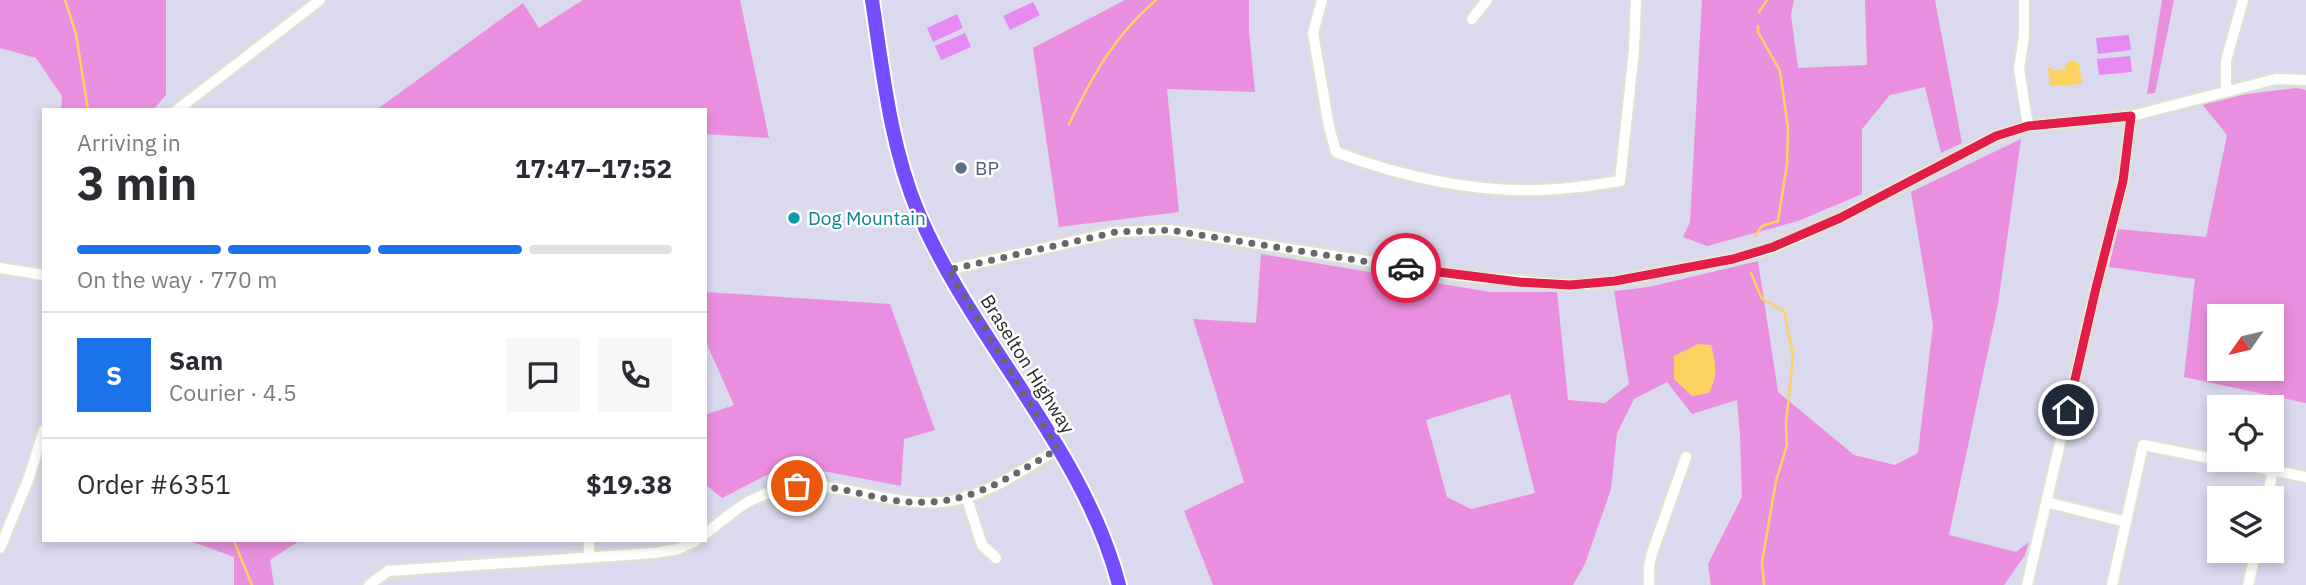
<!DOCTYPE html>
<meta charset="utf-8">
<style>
body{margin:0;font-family:"IBM Plex Sans",sans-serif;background:#f7f7f7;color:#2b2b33;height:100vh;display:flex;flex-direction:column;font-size:26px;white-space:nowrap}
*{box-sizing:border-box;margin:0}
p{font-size:23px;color:#7c7c81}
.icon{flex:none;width:38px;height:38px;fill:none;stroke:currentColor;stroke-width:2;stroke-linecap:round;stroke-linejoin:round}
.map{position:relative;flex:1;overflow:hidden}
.side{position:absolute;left:42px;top:108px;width:665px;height:434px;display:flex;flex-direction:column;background:#fff;border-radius:0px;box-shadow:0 4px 10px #0003}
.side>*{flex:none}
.needle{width:46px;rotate:236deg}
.buttons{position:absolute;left:2207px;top:304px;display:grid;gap:14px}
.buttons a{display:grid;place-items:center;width:77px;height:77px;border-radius:0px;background:#fff;box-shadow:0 4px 10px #0003;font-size:35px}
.pin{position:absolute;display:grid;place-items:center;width:60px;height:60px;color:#fff;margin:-30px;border:4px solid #fff;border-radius:50%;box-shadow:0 2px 7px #0007}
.courier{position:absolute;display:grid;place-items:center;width:70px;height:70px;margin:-35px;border:5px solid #e11d48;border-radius:50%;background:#fff;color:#222;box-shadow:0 2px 9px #0007}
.headline em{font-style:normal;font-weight:700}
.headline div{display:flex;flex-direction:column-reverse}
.headline{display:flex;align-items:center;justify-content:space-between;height:119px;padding:0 35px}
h1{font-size:46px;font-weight:700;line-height:52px}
.bar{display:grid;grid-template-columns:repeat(4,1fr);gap:10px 7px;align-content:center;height:84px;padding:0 35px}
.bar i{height:9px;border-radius:5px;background:#e1e1e2}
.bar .on{background:#1a73e8}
.bar p{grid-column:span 4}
.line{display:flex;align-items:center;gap:18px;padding:0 35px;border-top:2px solid #e1e1e2}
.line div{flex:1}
.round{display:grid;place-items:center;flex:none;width:74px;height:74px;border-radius:0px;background:#f7f7f7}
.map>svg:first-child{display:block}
</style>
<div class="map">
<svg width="2306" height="585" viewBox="0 0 2306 585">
<rect width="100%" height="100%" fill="#dad9ed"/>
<path fill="#ea8fdf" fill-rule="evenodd" d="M0 0H166V95L153 110H61L62 96 36 58 0 48Z
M583 0H740L769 138 705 134V110H376L523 3 539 28Z
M1125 0H1249V31L1255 92 1167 89 1179 212 1059 227 1033 48Z
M1702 0H1794L1791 15 1798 68 1867 65 1865 0H1935L1962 143 1941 153 1925 87 1890 95 1862 129V194L1798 221 1707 246 1683 237 1690 222Z
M2162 0H2174L2155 93 2147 94Z
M2296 88 2306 90V403L2184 377 2195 279 2109 267 2116 229 2206 237 2227 135 2202 104 2240 95ZM2219 317H2272V369H2219Z
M2021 139 1998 304 1949 535 2016 552 2029 542 2025 555 2004 585H1711L1708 564 1742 497 1740 435 1737 400 1692 414 1667 382 1634 399 1617 433 1611 489 1585 564 1573 585H1213L1184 511 1244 482 1193 319 1256 323 1261 254 1490 292H1557L1568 400 1605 403 1629 384 1614 291 1649 287 1758 261 1778 392 1854 455 1895 465 1918 453 1933 325 1911 192ZM1510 394 1535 493 1471 509 1447 497 1426 420Z
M705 292 890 304 935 430 904 439 901 486 823 471 769 474 722 498 705 484V415L734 405 705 340Z
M190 541H299L270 560 274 585H234V557Z"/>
<path fill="#e789f3" d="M1033 2 1040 15 1010 30 1003 16Z
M957 14 963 28 933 42 927 28Z
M965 33 971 47 941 60 935 46Z
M2129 35 2131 50 2098 54 2096 38Z
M2130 56 2132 72 2099 75 2097 59Z"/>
<path fill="#fcd260" d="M2073 60 2079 64 2082 84 2050 86 2048 68H2052L2053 71 2065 69V65Z
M1698 344 1711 345C1716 364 1718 375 1709 393L1692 396 1674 379V356Z"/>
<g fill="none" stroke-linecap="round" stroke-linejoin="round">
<path stroke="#fcd260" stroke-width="2.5" d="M65 0 76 34 88 110
M1759 12 1767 0
M1069 124C1093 75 1114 36 1156 0
M1755 236 1762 226 1778 221 1787 164 1788 128 1780 71 1758 32V26
M1751 273 1762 299 1784 311 1793 355 1786 424 1787 445 1776 481 1762 562 1764 585
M234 541 252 585"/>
<defs>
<path id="minor" d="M1322 0 1313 33 1329 127 1336 152C1403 178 1485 195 1556 189 1578 188 1599 184 1620 181L1634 50 1636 0
M2024 0V36L2019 69 2028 126
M1472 19 1487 0
M2226 91V61L2243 0
M177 110 320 0
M0 268 44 275
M948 270 1116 232 1170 230 1461 276 1570 285 1615 281 1733 259 1773 248 1840 218 1996 136 2028 126 2131 116 2276 79 2306 80
M2222 460 2306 477
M966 496 982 545 996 558
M2267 499 2273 470
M2046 502 2126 522
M705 534C719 524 732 511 748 502 820 463 870 508 942 502 983 499 1023 469 1058 449
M589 541V557
M0 548 28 480 44 430
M369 585 388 571 655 553 678 549 696 541
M1649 585V566L1652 553 1686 457
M2027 585 2095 292 2123 181 2131 116
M2112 585 2143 445 2219 460
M2248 585 2256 551"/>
<path id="major" d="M872 0C883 72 890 145 918 212 972 340 1084 449 1119 585"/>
</defs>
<use href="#minor" stroke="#dee4ce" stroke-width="14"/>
<use href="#major" stroke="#fff" stroke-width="18"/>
<use href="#minor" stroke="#fff" stroke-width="10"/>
<use href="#major" stroke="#764cff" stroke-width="14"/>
</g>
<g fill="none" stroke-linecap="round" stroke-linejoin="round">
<path stroke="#67676e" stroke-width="7" stroke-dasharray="0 12.6" d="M797 486C833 484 857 494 892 500 962 511 1001 482 1058 449L948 270 1116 232 1170 230 1406 268"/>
<path stroke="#e11d48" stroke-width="9" d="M1406 268 1519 282 1570 285 1615 281 1733 259 1773 247 1840 218 1996 136 2028 126 2131 116 2123 181 2095 292 2068 410"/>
</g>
<circle fill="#5c6f8a" stroke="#fff" stroke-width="2.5" cx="961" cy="168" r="7"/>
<circle fill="#0f9aa8" stroke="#fff" stroke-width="2.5" cx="794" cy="218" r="7"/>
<g text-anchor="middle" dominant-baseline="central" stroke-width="5" stroke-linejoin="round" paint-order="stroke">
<g font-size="19" fill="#4e5e75" stroke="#fff" text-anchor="start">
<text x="975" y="168">BP</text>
</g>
<g font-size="19" fill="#0d838f" stroke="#fff" text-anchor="start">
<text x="808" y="218">Dog Mountain</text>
</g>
<g font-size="19" fill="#292929" stroke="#fff">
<text transform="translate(1028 364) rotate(58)">Braselton Highway</text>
</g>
</g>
</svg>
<div class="buttons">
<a><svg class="needle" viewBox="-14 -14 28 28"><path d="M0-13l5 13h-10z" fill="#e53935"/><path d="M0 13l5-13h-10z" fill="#7c7c81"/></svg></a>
<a><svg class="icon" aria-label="locate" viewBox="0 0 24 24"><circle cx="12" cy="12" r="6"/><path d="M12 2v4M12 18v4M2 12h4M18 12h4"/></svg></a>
<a><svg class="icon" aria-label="layers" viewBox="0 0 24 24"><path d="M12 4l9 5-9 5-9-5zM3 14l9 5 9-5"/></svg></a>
</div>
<div class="pin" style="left:797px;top:486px;background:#ea580c"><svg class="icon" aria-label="bag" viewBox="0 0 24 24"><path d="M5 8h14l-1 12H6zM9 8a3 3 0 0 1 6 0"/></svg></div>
<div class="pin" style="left:2068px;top:410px;background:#1f2937"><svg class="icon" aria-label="home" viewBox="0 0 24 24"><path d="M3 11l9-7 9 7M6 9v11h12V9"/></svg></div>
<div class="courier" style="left:1406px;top:268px"><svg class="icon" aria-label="car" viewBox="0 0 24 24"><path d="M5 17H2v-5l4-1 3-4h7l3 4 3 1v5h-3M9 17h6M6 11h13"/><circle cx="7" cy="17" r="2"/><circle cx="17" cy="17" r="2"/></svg></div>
<section class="side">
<div class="headline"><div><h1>3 min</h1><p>Arriving in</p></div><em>17:47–17:52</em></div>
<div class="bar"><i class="on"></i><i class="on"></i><i class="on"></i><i></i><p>On the way · 770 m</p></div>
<div class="line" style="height:126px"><b class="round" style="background:#1a73e8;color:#fff">S</b><div><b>Sam</b><p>Courier · 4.5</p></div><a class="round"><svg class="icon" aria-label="chat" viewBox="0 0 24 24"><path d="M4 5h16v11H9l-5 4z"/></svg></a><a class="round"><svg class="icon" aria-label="phone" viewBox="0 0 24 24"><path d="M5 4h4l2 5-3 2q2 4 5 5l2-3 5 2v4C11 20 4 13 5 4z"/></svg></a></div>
<div class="line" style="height:91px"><div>Order #6351</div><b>$19.38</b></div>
</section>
</div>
